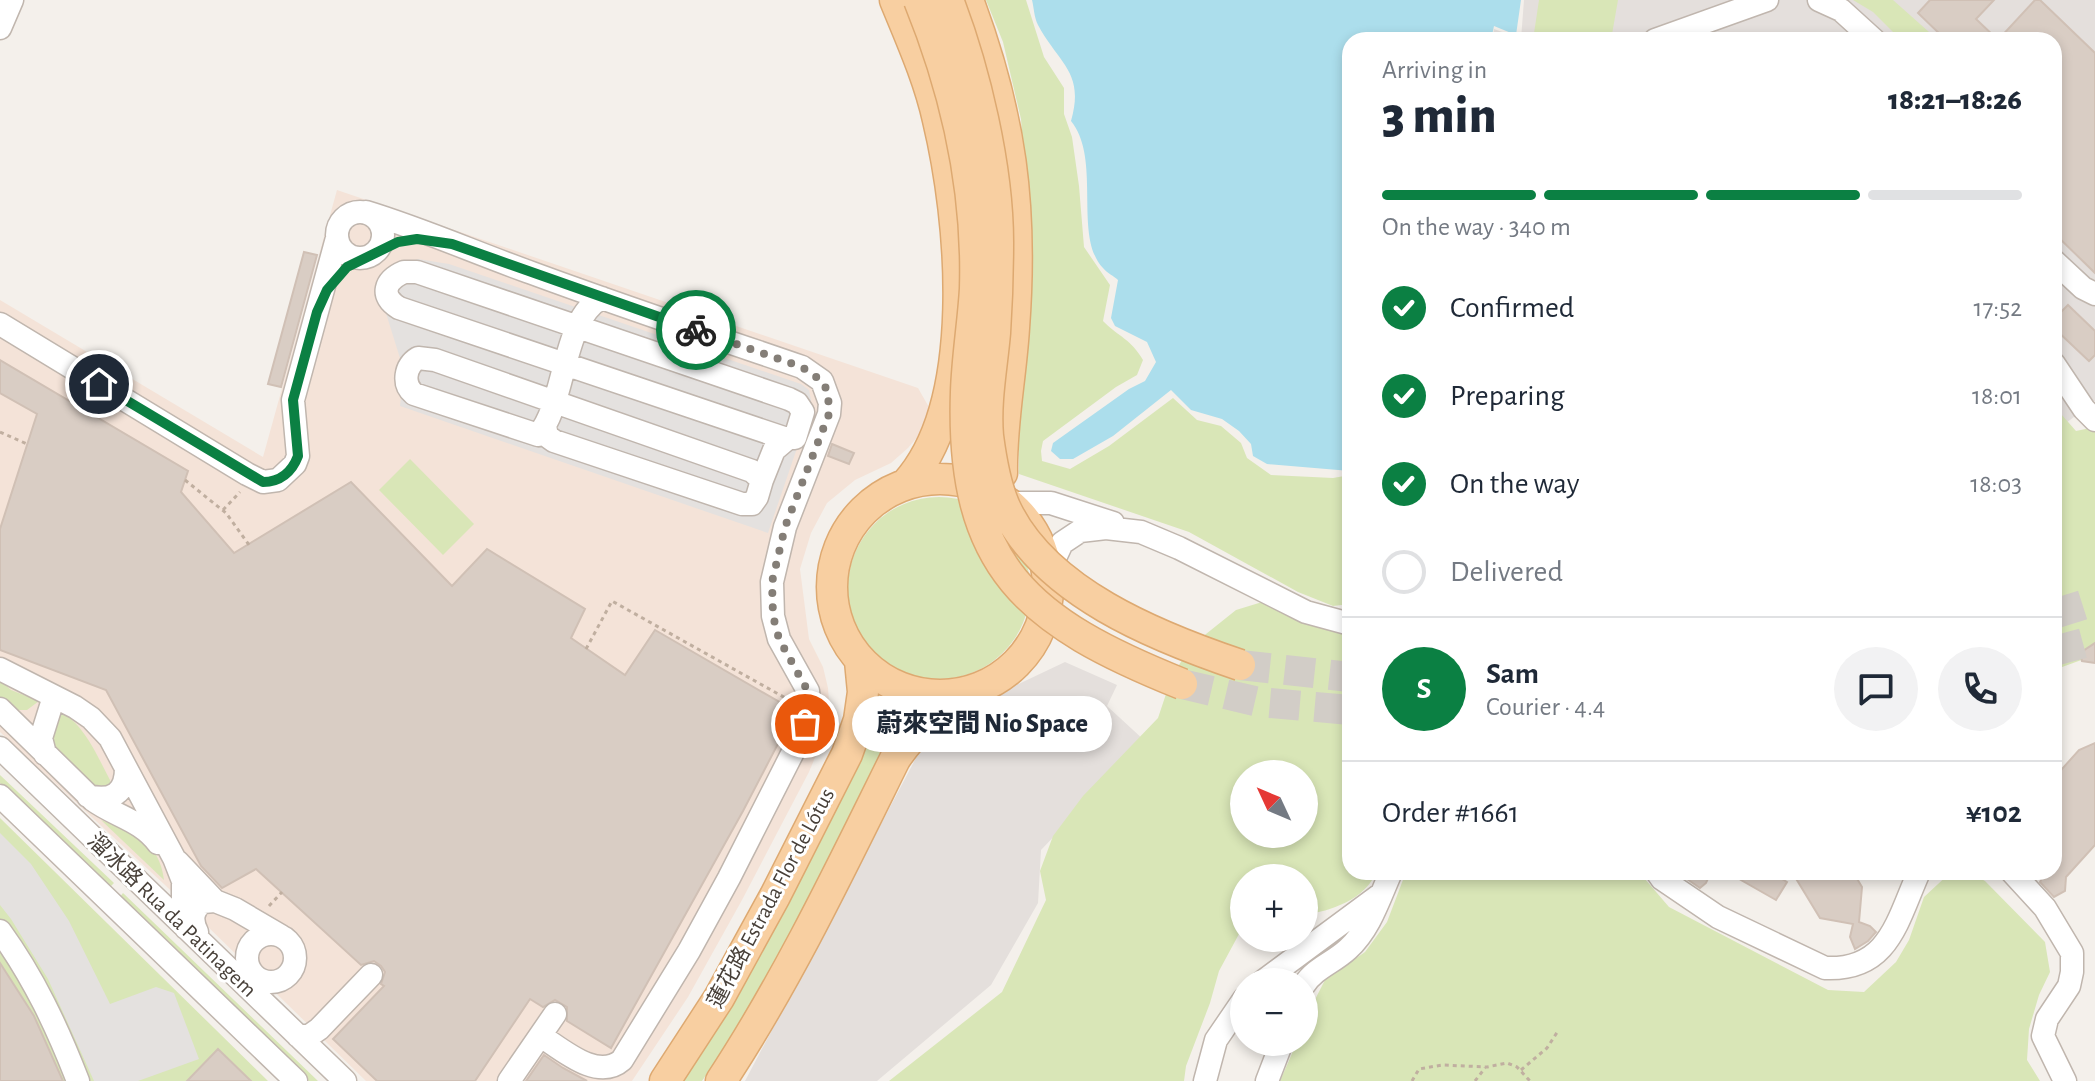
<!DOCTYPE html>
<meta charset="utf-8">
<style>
body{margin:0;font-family:"Alegreya Sans","Noto Sans SC",sans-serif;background:#f2f2f3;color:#1f2937;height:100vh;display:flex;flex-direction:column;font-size:30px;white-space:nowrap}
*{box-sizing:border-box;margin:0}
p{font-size:26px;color:#747a83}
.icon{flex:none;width:44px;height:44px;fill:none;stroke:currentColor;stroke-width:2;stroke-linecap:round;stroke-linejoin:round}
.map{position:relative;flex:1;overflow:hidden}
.details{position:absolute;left:1342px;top:32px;width:720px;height:848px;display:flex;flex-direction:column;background:#fff;border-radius:24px;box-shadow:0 4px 12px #0003}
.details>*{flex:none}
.needle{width:52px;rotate:314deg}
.tools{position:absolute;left:1230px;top:760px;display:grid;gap:16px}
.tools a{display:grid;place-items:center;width:88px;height:88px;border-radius:50%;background:#fff;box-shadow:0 4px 12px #0003;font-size:40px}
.pin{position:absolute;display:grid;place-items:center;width:68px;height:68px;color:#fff;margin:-34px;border:4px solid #fff;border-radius:50%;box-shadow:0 2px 8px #0007}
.courier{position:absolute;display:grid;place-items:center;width:80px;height:80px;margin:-40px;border:6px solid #0b8043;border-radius:50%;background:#fff;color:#222;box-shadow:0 2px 10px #0007}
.bubble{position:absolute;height:56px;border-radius:28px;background:#fff;box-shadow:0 4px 12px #0003;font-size:26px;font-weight:800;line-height:56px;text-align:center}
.overview em{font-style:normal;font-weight:800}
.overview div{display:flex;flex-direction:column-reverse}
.overview{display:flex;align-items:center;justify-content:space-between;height:136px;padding:0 40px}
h1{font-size:52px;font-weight:800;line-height:60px}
.bar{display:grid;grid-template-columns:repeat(4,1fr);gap:12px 8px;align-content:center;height:96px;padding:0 40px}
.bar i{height:10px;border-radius:6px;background:#e0e1e3}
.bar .selected{background:#0b8043}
.bar p{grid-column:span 4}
.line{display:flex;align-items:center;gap:20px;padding:0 40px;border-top:2px solid #e0e1e3}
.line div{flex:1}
.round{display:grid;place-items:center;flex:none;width:84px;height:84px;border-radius:42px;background:#f2f2f3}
ol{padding:0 40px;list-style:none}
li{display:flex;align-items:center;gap:24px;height:88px}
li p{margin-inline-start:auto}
li .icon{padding:8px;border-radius:50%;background:#0b8043;color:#fff;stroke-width:4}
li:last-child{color:#747a83}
li i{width:44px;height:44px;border:4px solid #e0e1e3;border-radius:50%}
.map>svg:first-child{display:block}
</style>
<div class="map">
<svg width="2095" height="1081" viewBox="0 0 2095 1081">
<rect width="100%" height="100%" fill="#f4f0eb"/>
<path fill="#f4e3d8" d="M337 190 918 388 930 409 920 434 908 448 891 463 855 480 827 503 811 533 800 569 809 639 823 667 828 688 830 714 826 731 809 772 742 900 688 997 632 1081H366L165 885 0 732V300L263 457Z"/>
<path fill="#e4dfdc" d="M1524 0H2095V401L2066 423 2054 406V40H1493L1494 29 1521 39Z
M1065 662 1117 685 1107 706 1145 741 1041 850 1038 903 991 985 877 1081H745L934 724Z"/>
<path fill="#d9e6b7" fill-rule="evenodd" d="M986 0H1026L1044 57 1064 88V114L1072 137 1079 186 1084 247 1110 285 1103 321C1120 338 1130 338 1143 360L1137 375 1116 387 1043 441 1041 451 1042 461 1070 469 1109 446 1173 398 1197 420 1221 426 1241 443 1247 458 1271 475 1333 478 1350 475V604L1333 606 1298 592 1189 532 1019 474V436L1025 355 1027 203 1021 119 1003 42Z
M1539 0H1618L1611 40H1533Z
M1853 0H1893L1938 40H1901L1873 12Z
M2054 406 2076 431 2095 427V655L2054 670Z
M410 459 474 524 443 555 379 490Z
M848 588a91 91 0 1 1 182 0a91 91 0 1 1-182 0Z
M1272 599 1350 632V872H1376C1366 899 1331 911 1304 915V878H1244V931L1239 934 1219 971 1210 1003 1186 1066 1184 1081H889L1002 992 1046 900 1040 871 1053 836 1083 796 1158 718 1172 676 1191 646 1236 610ZM1244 774H1304V834H1244Z
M0 680 11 690 39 701 27 710H15L0 698Z
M877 691H879L899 709V717L806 907 742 1022 702 1081H681L828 824 872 735Z
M57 708C86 727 94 750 110 780L111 787 95 789 51 745Z
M0 775 114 883 109 888 0 783Z
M0 818 268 1081H0Z
M101 820C132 832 160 842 164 880Z
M1406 872H1639L1669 907 1828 990 1864 992 1896 962 1909 940 1924 897 1951 872H1969L1985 881 2045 942 2050 972 2039 995 2029 1029 2027 1060 2040 1081H1280L1297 1042H1304V1021L1325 980 1365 952 1387 922Z
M123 893 318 1081H309L119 898Z"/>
<path fill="#e4e1df" d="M418 259 449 264 801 384 809 390 811 400 809 413 768 533 400 406 404 371 380 294 408 263Z
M0 833 31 864 69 921 110 1004 156 987 174 993 199 1059 138 1081H94L48 979 11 919 0 905Z"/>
<path fill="#acdeec" d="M1032 0H1521L1516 35 1494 26 1491 40H1350V471L1267 464 1253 456 1251 444 1239 431 1222 419 1191 410 1171 390 1113 436 1073 459H1060L1051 451 1053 443 1129 389 1145 381 1156 362 1147 342 1115 326 1111 318 1118 280C1114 276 1107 273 1103 268 1073 237 1102 159 1071 121 1085 72 1059 64 1038 25 1034 17 1034 8 1032 0Z"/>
<path fill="#d9cdc4" stroke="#d0c0b5" stroke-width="2" d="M1930 0H1994L1976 19 1998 40 2035 0H2040L2095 53V273L2054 233V40H1946L1918 13Z
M304 252 317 255 281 387 268 384Z
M2068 305 2095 331V355L2089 361 2054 328V319Z
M0 360 188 471 181 492 234 553 351 482 452 586 487 549 585 609 571 638 625 675 655 630 795 711 743 811 611 1048 567 1021V1007L555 1000 543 1007 530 999 475 1081H377L333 1039 384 986 381 984 385 972 381 966 374 961 361 965 256 869 222 888 201 866 106 690 0 650V529L37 414 0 393Z
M832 444 854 453 849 464 828 456Z
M2095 643V663L2082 661 2080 653Z
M2095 743V845L2066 877 2065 891 2054 897 2040 882 2044 874 2054 872V778L2079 750Z
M1677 872H1711L1706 883 1700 888Z
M1727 872H1770L1787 882 1776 900Z
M1792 872H1853L1862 887 1859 922 1870 926 1876 932 1868 941 1855 949 1850 937 1853 924 1820 918Z
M0 963 34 1016 63 1081H0Z
M218 1049 251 1081H187Z
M544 1055 563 1068 587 1081H526Z"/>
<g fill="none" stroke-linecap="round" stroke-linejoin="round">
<path stroke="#d2cdc7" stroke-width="30" stroke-dasharray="30 15" stroke-linecap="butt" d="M2054 614 2095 601
M2054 651 2095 640
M1240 665 1350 677
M1182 684 1259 702 1350 710"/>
<defs>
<path id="minor" d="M1819 0 1841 10 1874 40
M0 28 12 0
M1655 40 1767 0
M366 212C422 229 476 253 532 273 621 306 712 336 802 367L822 381 830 403 829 414 785 527 772 582 773 616 779 639 808 691 810 712 794 750 729 878 689 951 622 1060C598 1081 564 1051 541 1036
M337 235a23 23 0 1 1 46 0a23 23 0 1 1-46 0Z
M2054 261 2083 288 2095 294
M404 272H417L789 399 797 403 803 412 795 438H784L399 308C379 296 385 280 404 272Z
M0 324 247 474 263 482 278 480 295 464 298 456 293 400 337 238
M2054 364 2084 409 2095 420
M545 426 547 436 554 441 742 504H752L757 497 762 480 752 471 435 360 418 358C405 366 402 384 414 394L538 435C566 404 562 317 602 298
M762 480 774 450 787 439
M1008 503H1051L1113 523
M1048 573 1062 543 1080 531 1106 528 1141 532 1179 548 1306 612 1350 624
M0 669 75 707 91 718 110 738 174 858 183 881V916L186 928
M0 709 93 800C115 816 141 820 158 843
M0 748 345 1081
M45 754 41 738 51 706
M0 796 296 1081
M88 796C112 802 126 793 126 768
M178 862 215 901 203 902C192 910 191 920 197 932
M1657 872 1662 879 1718 917 1825 968C1889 971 1897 921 1919 872
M2012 872 2045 908 2072 953V972L2069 986 2047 1019 2043 1036 2065 1081
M215 901 235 909 281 936
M0 931C34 978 57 1027 78 1081
M247 958a24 24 0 1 1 48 0a24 24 0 1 1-48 0Z
M1262 982 1381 894
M1304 985C1315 968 1333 963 1348 949 1370 929 1379 899 1391 872
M298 1036H309L319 1029 371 975
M509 1081 555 1014
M1205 1081 1216 1040 1244 999
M1267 1081 1282 1042"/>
<path id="major" d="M895 0C911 39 929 79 938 120 962 220 979 403 906 484
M968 0C1011 115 1023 206 1014 328 1011 377 1001 424 1002 473
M832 587a108 108 0 1 1 216 0a108 108 0 1 1-216 0Z
M665 1081 719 998 775 896 847 754 859 720 863 692 860 661
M721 1081C788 979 841 868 895 759 913 732 935 712 962 694"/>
</defs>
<use href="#minor" stroke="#c0b6ae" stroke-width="25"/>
<use href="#major" stroke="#dda971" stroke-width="33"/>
<path stroke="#c0afa0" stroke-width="3" stroke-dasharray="4 4" stroke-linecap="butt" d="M0 432 27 444
M185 480 226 513 249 545
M223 510 240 492
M586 649 612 601 789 700
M269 906 282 892
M1521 1070 1547 1048 1558 1031
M1412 1081 1419 1069 1442 1065 1487 1067 1507 1063 1517 1067 1530 1081
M1475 1081 1485 1068"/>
<use href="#minor" stroke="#fff" stroke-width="22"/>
<use href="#major" stroke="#f8cfa1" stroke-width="30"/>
<defs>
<path id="major-bridge" d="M919 0C956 91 978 190 975 289 973 323 967 358 966 392 960 568 1028 622 1182 684
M948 0C975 70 998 167 998 242 998 273 997 303 995 333 992 367 985 402 988 436 991 459 995 485 1005 507 1044 592 1157 637 1240 665"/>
</defs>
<use href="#major-bridge" stroke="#dda971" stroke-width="33" stroke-linecap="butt"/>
<use href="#major-bridge" stroke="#f8cfa1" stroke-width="30"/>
</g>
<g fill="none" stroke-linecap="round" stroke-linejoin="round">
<path stroke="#847e77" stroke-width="8" stroke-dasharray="0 14.4" d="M696 330 802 367 822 381 828 392 829 414 785 527 772 582 773 616 779 639 810 695V712L805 724"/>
<path stroke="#0b8043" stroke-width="10" d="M99 384 263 482C280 482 292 472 298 456L293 400 317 312 327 290 347 267 398 242 417 239 452 244 696 330"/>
</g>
<g text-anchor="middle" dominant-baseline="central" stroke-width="6" stroke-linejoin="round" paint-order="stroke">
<g font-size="22" fill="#484039" stroke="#fff">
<text transform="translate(771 898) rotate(-62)">蓮花路 Estrada Flor de Lótus</text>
<text transform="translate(172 915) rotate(44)">溜冰路 Rua da Patinagem</text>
</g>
</g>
</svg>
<div class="tools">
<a><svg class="needle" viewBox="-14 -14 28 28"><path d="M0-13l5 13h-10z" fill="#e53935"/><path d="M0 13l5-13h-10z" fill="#747a83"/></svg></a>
<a>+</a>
<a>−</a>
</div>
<div class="pin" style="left:805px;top:724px;background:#ea580c"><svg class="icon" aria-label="bag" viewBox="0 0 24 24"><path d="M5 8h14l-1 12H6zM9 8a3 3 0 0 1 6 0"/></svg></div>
<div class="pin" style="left:99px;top:384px;background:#1f2937"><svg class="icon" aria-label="home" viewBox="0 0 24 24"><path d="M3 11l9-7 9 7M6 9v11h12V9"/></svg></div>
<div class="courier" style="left:696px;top:330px"><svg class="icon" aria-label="bike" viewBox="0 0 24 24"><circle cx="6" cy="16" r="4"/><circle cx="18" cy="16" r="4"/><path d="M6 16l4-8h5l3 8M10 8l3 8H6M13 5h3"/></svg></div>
<div class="bubble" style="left:852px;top:696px;width:260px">蔚來空間 Nio Space</div>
<section class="details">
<div class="overview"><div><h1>3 min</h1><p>Arriving in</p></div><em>18:21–18:26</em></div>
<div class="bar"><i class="selected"></i><i class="selected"></i><i class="selected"></i><i></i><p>On the way · 340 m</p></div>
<ol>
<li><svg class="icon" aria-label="check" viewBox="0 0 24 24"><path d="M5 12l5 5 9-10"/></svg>Confirmed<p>17:52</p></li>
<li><svg class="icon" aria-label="check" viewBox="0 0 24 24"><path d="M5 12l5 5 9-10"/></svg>Preparing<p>18:01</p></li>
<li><svg class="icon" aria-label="check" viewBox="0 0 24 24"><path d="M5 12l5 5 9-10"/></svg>On the way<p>18:03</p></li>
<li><i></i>Delivered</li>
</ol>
<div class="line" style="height:144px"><b class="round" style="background:#0b8043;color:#fff">S</b><div><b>Sam</b><p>Courier · 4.4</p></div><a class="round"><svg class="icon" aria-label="chat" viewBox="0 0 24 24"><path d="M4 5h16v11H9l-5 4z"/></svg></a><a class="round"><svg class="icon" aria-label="phone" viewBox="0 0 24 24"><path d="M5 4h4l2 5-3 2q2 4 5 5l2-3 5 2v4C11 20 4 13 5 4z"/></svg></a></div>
<div class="line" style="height:104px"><div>Order #1661</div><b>¥102</b></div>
</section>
</div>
